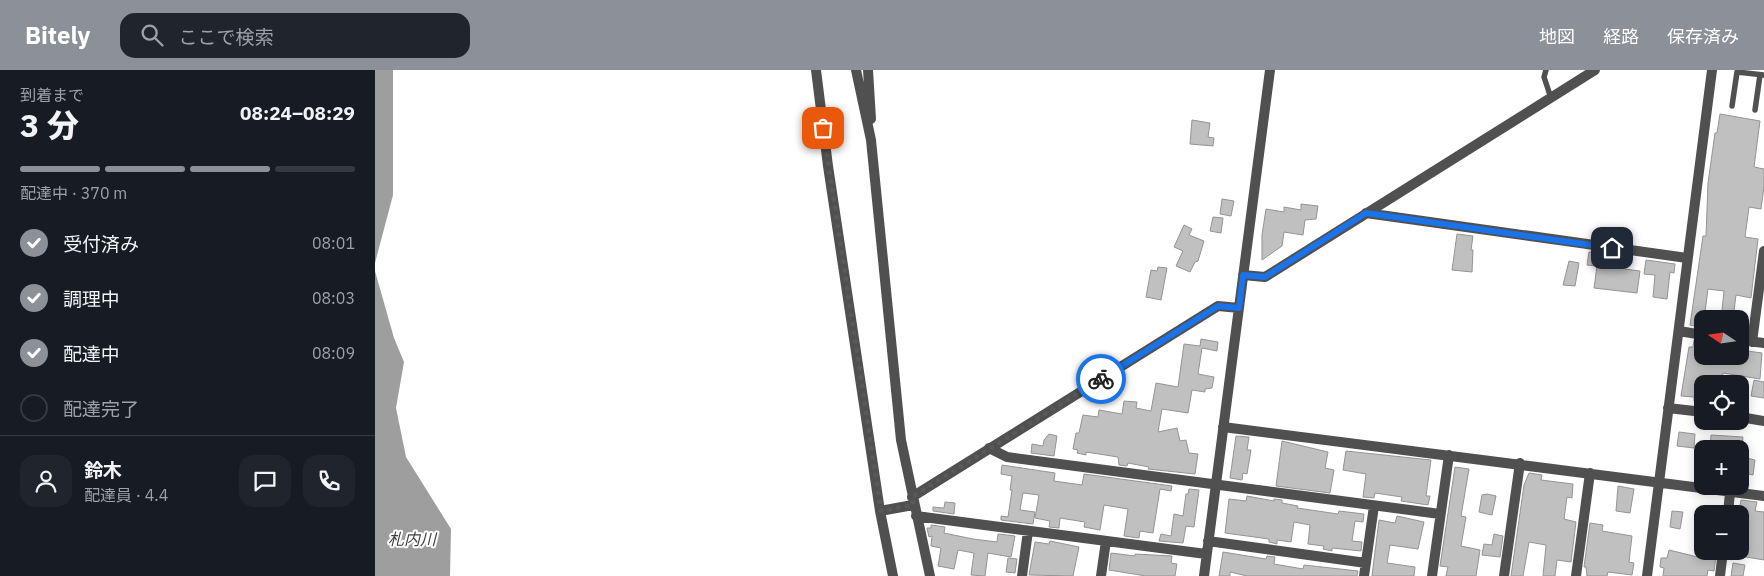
<!DOCTYPE html>
<html lang="ja">
<meta charset="utf-8">
<style>
body{margin:0;font-family:"IBM Plex Sans","Noto Sans JP",sans-serif;background:#20242c;color:#f1f3f6;height:100vh;display:flex;flex-direction:column;font-size:19px;white-space:nowrap}
*{box-sizing:border-box;margin:0}
p{font-size:16px;color:#9ea1a6}
.icon{flex:none;width:28px;height:28px;fill:none;stroke:currentColor;stroke-width:2;stroke-linecap:round;stroke-linejoin:round}
.map{position:relative;flex:1;overflow:hidden}
.details{display:flex;flex-direction:column;background:#171b24;width:375px}
.details>*{flex:none}
.needle{width:32px;rotate:283deg}
.tools{position:absolute;left:1319px;top:240px;display:grid;gap:10px}
.tools a{display:grid;place-items:center;width:55px;height:55px;border-radius:10px;background:#171b24;box-shadow:0 2px 12px #0003;font-size:25px}
.pin{position:absolute;display:grid;place-items:center;width:42px;height:42px;color:#fff;margin:-21px;border-radius:10px;box-shadow:0 2px 8px #0006}
.courier{position:absolute;display:grid;place-items:center;width:50px;height:50px;margin:-25px;border:4px solid #1a73e8;border-radius:50%;background:#fff;color:#222;box-shadow:0 1px 6px #0007}
.summary em{font-style:normal;font-weight:800}
.summary div{display:flex;flex-direction:column-reverse}
.summary{display:flex;align-items:center;justify-content:space-between;height:85px;padding:0 20px}
h1{font-size:32px;font-weight:800;line-height:38px}
.bar{display:grid;grid-template-columns:repeat(4,1fr);gap:8px 5px;align-content:center;height:60px;padding:0 20px}
.bar i{height:6px;border-radius:4px;background:#363941}
.bar .active{background:#8c9099}
.bar p{grid-column:span 4}
.line{display:flex;align-items:center;gap:12px;padding:0 20px;border-top:1px solid #363941}
.line div{flex:1}
.round{display:grid;place-items:center;flex:none;width:52px;height:52px;border-radius:15px;background:#20242c}
ol{padding:0 20px;list-style:none}
li{display:flex;align-items:center;gap:15px;height:55px}
li p{margin-inline-start:auto}
li .icon{padding:5px;border-radius:50%;background:#8c9099;color:#fff;stroke-width:4}
li:last-child{color:#9ea1a6}
li i{width:28px;height:28px;border:2px solid #363941;border-radius:50%}
header{display:flex;align-items:center;gap:30px;box-sizing:border-box;height:70px;padding:0 25px;background:#8c9099;color:#fff}
header strong{font-size:24px}
nav{display:flex;gap:28px;margin-inline-start:auto;font-size:18px}
.search{width:350px;height:45px;background:#20242c;display:flex;align-items:center;gap:12px;box-sizing:border-box;padding:0 18px;border-radius:15px;color:#9ea1a6;font-size:19px}
main{display:flex;flex:1;min-height:0}
.map>svg:first-child{display:block}
</style>
<header>
<strong>Bitely</strong>
<div class="search"><svg class="icon" aria-label="search" viewBox="0 0 24 24"><circle cx="10" cy="10" r="6"/><path d="M15 15l6 6"/></svg>ここで検索</div>
<nav><a>地図</a><a>経路</a><a>保存済み</a></nav>
</header>
<main>
<section class="details">
<div class="summary"><div><h1>3 分</h1><p>到着まで</p></div><em>08:24–08:29</em></div>
<div class="bar"><i class="active"></i><i class="active"></i><i class="active"></i><i></i><p>配達中 · 370 m</p></div>
<ol>
<li><svg class="icon" aria-label="check" viewBox="0 0 24 24"><path d="M5 12l5 5 9-10"/></svg>受付済み<p>08:01</p></li>
<li><svg class="icon" aria-label="check" viewBox="0 0 24 24"><path d="M5 12l5 5 9-10"/></svg>調理中<p>08:03</p></li>
<li><svg class="icon" aria-label="check" viewBox="0 0 24 24"><path d="M5 12l5 5 9-10"/></svg>配達中<p>08:09</p></li>
<li><i></i>配達完了</li>
</ol>
<div class="line" style="height:90px"><a class="round"><svg class="icon" aria-label="person" viewBox="0 0 24 24"><circle cx="12" cy="8" r="4"/><path d="M4 21q1-7 8-7t8 7"/></svg></a><div><b>鈴木</b><p>配達員 · 4.4</p></div><a class="round"><svg class="icon" aria-label="chat" viewBox="0 0 24 24"><path d="M4 5h16v11H9l-5 4z"/></svg></a><a class="round"><svg class="icon" aria-label="phone" viewBox="0 0 24 24"><path d="M5 4h4l2 5-3 2q2 4 5 5l2-3 5 2v4C11 20 4 13 5 4z"/></svg></a></div>
</section>
<div class="map">
<svg width="1389" height="506" viewBox="0 0 1389 506">
<rect width="100%" height="100%" fill="#fff"/>
<path fill="#9e9e9e" d="M0 0H18V125L0 193Z
M0 201 19 268 29 292 21 338 31 387 76 459 75 506H0Z"/>
<path fill="#c0c0c0" stroke="#949494" d="M1345 44 1385 51 1379 97 1389 99V117L1386 139 1374 137 1370 167 1383 169 1376 228 1361 225 1358 249H1346L1349 221 1333 219 1328 258 1315 255 1328 166H1331L1333 113 1340 63H1342Z
M817 50 835 53 833 67 839 68 838 76 815 74Z
M847 129 859 131 856 146 845 144Z
M926 134 943 136 941 149 930 150 928 165 909 162 907 176 887 190V165L891 139 909 142V137L926 140Z
M838 147 848 148 846 163 835 161Z
M809 155 817 159 814 165 829 171 823 191 820 192 815 202 801 196 808 181 799 177Z
M1082 164 1098 166 1096 180H1098L1097 202 1077 200Z
M1214 182 1251 186 1250 199 1265 201 1262 223 1219 218 1222 196 1212 195Z
M1271 190 1300 194 1299 203 1295 202 1292 229 1278 227 1280 205 1269 204Z
M1194 191 1204 193 1200 216 1188 215Z
M783 197 792 198 786 230 771 227 776 200 782 201Z
M826 269 843 272 842 281 827 278 823 304 839 307 837 318 830 319V322L817 320 813 343 787 339 783 362 802 358 805 371 811 370 814 383 823 384 820 404 773 399 774 397 753 393 752 396 744 395 743 387 711 382V385L702 383 703 380 698 379 701 363H704L708 345 723 347 724 340 747 344 749 331 762 332 761 338 776 341 781 313 803 317 809 274 825 276Z
M1319 270 1328 272V286H1365V280L1387 283 1385 309 1348 303 1346 313 1328 314V332L1319 331V327L1306 326 1314 277H1318Z
M1379 310 1389 312V328L1376 326Z
M1304 362 1320 364 1319 378 1302 376Z
M674 364 682 366 679 386 656 383 657 374 668 376 669 370Z
M1336 365 1368 367 1367 379H1335Z
M861 366 874 367 872 380H876L872 404 868 403 867 410 855 408Z
M907 371 953 382 950 398 959 400 955 423 901 416Z
M971 381 1056 390 1051 426H1055L1053 435 1026 431 1027 427 1000 423 999 428 988 427 991 404 968 400Z
M1368 387 1380 390 1378 405 1366 403Z
M627 395 680 403 679 411 707 415 709 404 797 416 796 421 785 419 778 463 765 461 764 468 749 466 753 439 729 435 725 460 709 457 710 452 685 448 684 458 674 457 675 451 660 448 664 425 648 423 645 440 660 442 658 454 626 450V446L633 447 637 420H635L637 406 626 404Z
M1080 397 1094 399 1086 446 1091 447 1086 476 1105 480 1101 506H1071L1073 497 1065 496Z
M1154 403 1167 405 1166 410 1198 414 1197 428 1192 427 1189 449 1201 452 1196 492 1182 490 1180 506H1168L1171 475 1154 472 1148 506H1136L1149 415Z
M1243 416 1259 419 1255 443 1241 441Z
M814 419 824 420 819 457 811 456 808 473 784 471 786 464 796 466 799 444 808 446 811 424H813Z
M1112 424 1121 426 1117 445 1104 442 1107 425Z
M872 426 899 431V429L907 430V433L923 436 922 438 963 444 964 441 989 444 988 452 980 451 977 471 987 472 986 481 957 478V481L948 479 949 476 933 474 935 455 919 452 916 472 902 470V474L894 472V469L850 463 854 429 871 431Z
M1366 430 1382 432 1380 441 1389 442V490L1365 486V467L1369 442 1364 441Z
M570 432 580 433 579 444 558 441V437L569 438Z
M1297 441 1308 442 1305 459 1295 457Z
M1022 446 1049 452 1043 479 1015 475 1012 493 1040 497 1039 506H997L1004 450 1020 453Z
M1215 453 1228 455 1227 461 1257 466 1254 492 1259 493 1257 505 1233 502 1232 506H1212L1211 497H1209Z
M556 455 570 457 569 463 598 469 622 472 623 464 640 466 636 487 613 483 610 506 596 505 599 483 583 480 579 499 563 496 566 478 556 476 557 466 554 467 552 458H556Z
M1119 464 1128 466 1125 487 1107 485 1109 474 1117 475Z
M675 471 704 477 698 506 654 505 660 472 674 474Z
M1294 480 1331 489 1332 484 1341 486 1339 501 1333 500 1332 506H1288L1289 498 1285 497 1286 488H1292Z
M848 482 891 489 892 486 900 487 899 494 928 499 929 495 983 501 982 506H872L855 502V506H844Z
M736 483 760 486V484L797 486 796 493 802 494 800 506H771L734 500Z
M633 488 642 489 640 503 631 502Z
M1358 493 1370 495 1368 506H1356Z"/>
<g fill="none" stroke-linecap="round" stroke-linejoin="round">
<path stroke="#505050" stroke-width="5.5" d="M1171 0 1169 7 1176 28
M1357 36 1362 2 1389 5
M1380 40 1385 5"/>
<path stroke="#505050" stroke-width="10" d="M441 0 453 96 505 441 518 506
M481 0 496 70 526 370 555 506
M493 0 496 49
M991 143 1312 188
M868 205 890 207 1220 0
M1304 261 1328 265
M1365 270 1389 273
M1377 272 1389 181
M1293 338 1328 342
M1365 347 1389 351
M848 357 1389 426
M614 378 632 387 1065 444
M537 427 843 236 864 238
M505 441 538 435
M1353 444 1355 422
M541 446 831 484
M833 471 991 493
M647 506 653 461
M726 506 731 471
M829 506 895 0
M989 506 999 436
M1057 506 1074 385
M1129 506 1145 393
M1201 506 1215 403
M1272 506 1337 0
M1345 506 1348 481"/>
</g>
<g fill="none" stroke-linecap="round" stroke-linejoin="round">
<path stroke="#595959" stroke-width="5" stroke-dasharray="0 9" d="M448 58 506 441 538 435 537 427 726 309"/>
<path stroke="#1a73e8" stroke-width="6" d="M726 309 843 236 864 238 868 205 890 207 991 143 1237 178"/>
</g>
<g text-anchor="middle" dominant-baseline="central" stroke-width="4" stroke-linejoin="round" paint-order="stroke">
<g font-size="16" font-style="italic" fill="#3f3f3f" stroke="#fff">
<text x="37" y="469">札内川</text>
</g>
</g>
</svg>
<div class="tools">
<a><svg class="needle" viewBox="-14 -14 28 28"><path d="M0-13l5 13h-10z" fill="#e53935"/><path d="M0 13l5-13h-10z" fill="#9ea1a6"/></svg></a>
<a><svg class="icon" aria-label="locate" viewBox="0 0 24 24"><circle cx="12" cy="12" r="6"/><path d="M12 2v4M12 18v4M2 12h4M18 12h4"/></svg></a>
<a>+</a>
<a>−</a>
</div>
<div class="pin" style="left:448px;top:58px;background:#ea580c"><svg class="icon" aria-label="bag" viewBox="0 0 24 24"><path d="M5 8h14l-1 12H6zM9 8a3 3 0 0 1 6 0"/></svg></div>
<div class="pin" style="left:1237px;top:178px;background:#1f2937"><svg class="icon" aria-label="home" viewBox="0 0 24 24"><path d="M3 11l9-7 9 7M6 9v11h12V9"/></svg></div>
<div class="courier" style="left:726px;top:309px"><svg class="icon" aria-label="bike" viewBox="0 0 24 24"><circle cx="6" cy="16" r="4"/><circle cx="18" cy="16" r="4"/><path d="M6 16l4-8h5l3 8M10 8l3 8H6M13 5h3"/></svg></div>
</div>
</main>
